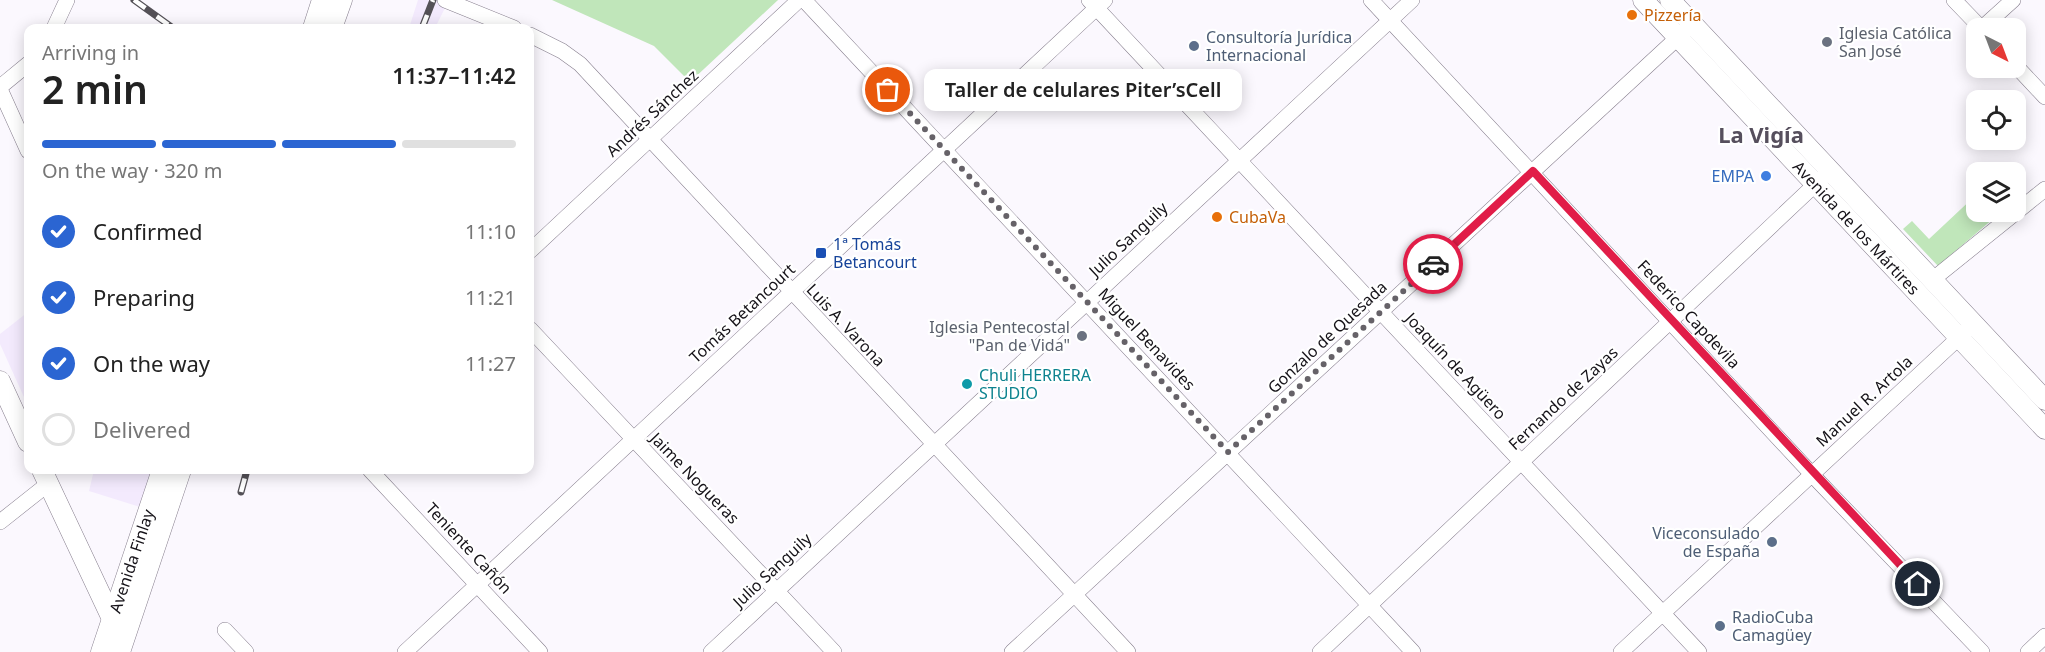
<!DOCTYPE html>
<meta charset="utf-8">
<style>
body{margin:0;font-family:"Noto Sans",sans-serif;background:#f6f6f6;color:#222;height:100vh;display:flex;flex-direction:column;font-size:22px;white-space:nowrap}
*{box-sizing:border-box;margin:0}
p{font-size:20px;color:#767676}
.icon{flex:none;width:33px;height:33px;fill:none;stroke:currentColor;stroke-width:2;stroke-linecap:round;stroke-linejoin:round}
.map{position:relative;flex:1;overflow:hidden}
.details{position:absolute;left:24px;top:24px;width:510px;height:450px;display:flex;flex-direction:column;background:#fff;border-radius:12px;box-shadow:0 3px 15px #0003}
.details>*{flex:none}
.needle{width:39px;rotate:138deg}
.controls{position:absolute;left:1966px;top:18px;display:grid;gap:12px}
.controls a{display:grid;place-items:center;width:60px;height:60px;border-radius:12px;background:#fff;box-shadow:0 3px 15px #0003;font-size:30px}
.pin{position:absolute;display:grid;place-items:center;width:51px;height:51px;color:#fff;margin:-26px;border:3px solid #fff;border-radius:50%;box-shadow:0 2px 6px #0007}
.courier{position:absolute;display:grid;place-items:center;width:60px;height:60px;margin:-30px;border:4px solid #e11d48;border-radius:50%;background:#fff;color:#222;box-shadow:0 2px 8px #0007}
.bubble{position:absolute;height:42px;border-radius:12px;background:#fff;box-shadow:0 3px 15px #0003;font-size:20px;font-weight:600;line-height:42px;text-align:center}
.overview em{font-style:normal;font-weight:600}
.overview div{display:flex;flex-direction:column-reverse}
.overview{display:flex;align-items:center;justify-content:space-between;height:102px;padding:0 18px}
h1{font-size:39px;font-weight:600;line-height:45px}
.bar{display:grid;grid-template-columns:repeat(4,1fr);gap:9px 6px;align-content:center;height:72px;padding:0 18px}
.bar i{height:8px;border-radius:4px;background:#e0e0e0}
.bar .current{background:#2b65d2}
.bar p{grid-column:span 4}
ol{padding:0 18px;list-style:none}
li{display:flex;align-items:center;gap:18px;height:66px}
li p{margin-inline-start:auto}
li .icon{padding:6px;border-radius:50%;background:#2b65d2;color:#fff;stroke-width:4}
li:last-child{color:#767676}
li i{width:33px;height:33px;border:3px solid #e0e0e0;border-radius:50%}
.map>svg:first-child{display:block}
</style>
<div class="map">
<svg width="2045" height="652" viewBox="0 0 2045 652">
<rect width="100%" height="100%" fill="#fbf8fe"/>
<path fill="#f3eafd" d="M418 0H449L435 28H409Z
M28 312V406L0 344V334Z
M94 470H152L140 507 89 491Z"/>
<path fill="#c0e6ba" d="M552 0H778L690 82 654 46Z
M1977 194V212H2001L1938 266 1903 229 1912 221 1929 239Z"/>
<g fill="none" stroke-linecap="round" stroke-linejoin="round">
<defs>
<path id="minor" d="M445 0 514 28
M804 0 1413 652
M1089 0 1699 652
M1371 0 1820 483 1982 652
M1954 0 1981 28
M54 28 67 0
M1982 28 2013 0
M530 35 562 51 580 64 1128 652
M2016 66 2045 97
M0 87 28 64
M0 89 28 151
M530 251 799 0
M1932 280 2045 189
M530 329 834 652
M370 470 540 652
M0 522 48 484
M225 630 246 652
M405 652 1105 0
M711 652 1412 0
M1012 652 1686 30
M1320 652 1822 178
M1621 652 1966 331
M2028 652 2045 636"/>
<g id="major">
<path id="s1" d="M1643 0 2045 429"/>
<path d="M1670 0 2045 400"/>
<path d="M313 28 322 0"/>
<path d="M332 28 342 0"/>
<path d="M0 381 28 442"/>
<path d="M42 470 114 623"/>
<path id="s2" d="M101 652 162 470"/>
<path d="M120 652 181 470"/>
</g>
</defs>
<use href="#minor" stroke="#857d8c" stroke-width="16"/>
<use href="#major" stroke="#857d8c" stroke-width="21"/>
<use href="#minor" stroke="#fff" stroke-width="15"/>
<use href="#major" stroke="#fff" stroke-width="20"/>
<defs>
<path id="rail" d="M134 0 173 28
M422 28 433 0
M241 492 247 470"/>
</defs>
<use href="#rail" stroke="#545157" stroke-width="7"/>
<use href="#rail" stroke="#fff" stroke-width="4.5" stroke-dasharray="14" stroke-linecap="butt"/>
</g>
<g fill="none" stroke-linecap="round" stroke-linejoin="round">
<path stroke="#666268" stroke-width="6" stroke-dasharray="0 10.8" d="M888 90 1228 452 1433 264"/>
<path stroke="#e11d48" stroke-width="8" d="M1433 264 1533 171 1918 584"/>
</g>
<g fill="#e8710a" stroke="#fff" stroke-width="2">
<circle cx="1632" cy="15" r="6"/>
<circle cx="1217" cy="217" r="6"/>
</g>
<g fill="#6b7280" stroke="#fff" stroke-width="2">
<circle cx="1827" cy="42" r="6"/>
<circle cx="1082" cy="336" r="6"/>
</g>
<g fill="#5c6f8a" stroke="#fff" stroke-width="2">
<circle cx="1194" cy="46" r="6"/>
<circle cx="1772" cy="542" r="6"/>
<circle cx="1720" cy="626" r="6"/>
</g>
<circle fill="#3f7fe0" stroke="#fff" stroke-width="2" cx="1766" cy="176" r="6"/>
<rect fill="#1a4fb4" stroke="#fff" stroke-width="2" x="815" y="247" width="12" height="12" rx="3"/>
<circle fill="#0f9aa8" stroke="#fff" stroke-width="2" cx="967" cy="384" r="6"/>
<g text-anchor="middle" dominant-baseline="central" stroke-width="4.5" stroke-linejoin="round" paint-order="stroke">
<g font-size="16" fill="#c56008" stroke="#fff" text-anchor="start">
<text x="1644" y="15">Pizzería</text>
<text x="1229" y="217">CubaVa</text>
</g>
<g font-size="16" fill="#5b616d" stroke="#fff" text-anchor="start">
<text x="1839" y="33">Iglesia Católica<tspan x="1839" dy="18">San José</tspan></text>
<text x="1070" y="327" text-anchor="end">Iglesia Pentecostal<tspan x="1070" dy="18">"Pan de Vida"</tspan></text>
</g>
<g font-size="16" fill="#4e5e75" stroke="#fff" text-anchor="start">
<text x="1206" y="37">Consultoría Jurídica<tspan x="1206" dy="18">Internacional</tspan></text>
<text x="1760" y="533" text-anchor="end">Viceconsulado<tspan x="1760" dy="18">de España</tspan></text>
<text x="1732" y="617">RadioCuba<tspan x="1732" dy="18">Camagüey</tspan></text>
</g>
<g font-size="16" fill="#151218" stroke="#fff">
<text transform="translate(652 113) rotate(-43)">Andrés Sánchez</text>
<text stroke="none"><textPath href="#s1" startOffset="312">Avenida de los Mártires</textPath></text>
<text transform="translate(1128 239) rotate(-43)">Julio Sanguily</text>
<text transform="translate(742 313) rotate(-43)">Tomás Betancourt</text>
<text transform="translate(1689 314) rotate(47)">Federico Capdevila</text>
<text transform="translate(846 325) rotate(47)">Luis A. Varona</text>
<text transform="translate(1327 337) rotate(-43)">Gonzalo de Quesada</text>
<text transform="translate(1147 339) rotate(47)">Miguel Benavides</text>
<text transform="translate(1456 366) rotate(47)">Joaquín de Agüero</text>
<text transform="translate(1563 398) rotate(-43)">Fernando de Zayas</text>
<text transform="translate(1864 401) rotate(-43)">Manuel R. Artola</text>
<text transform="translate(695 478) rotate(46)">Jaime Nogueras</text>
<text transform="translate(469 548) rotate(47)">Teniente Cañón</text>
<text stroke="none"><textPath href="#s2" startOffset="96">Avenida Finlay</textPath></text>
<text transform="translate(772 570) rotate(-43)">Julio Sanguily</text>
</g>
<g font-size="16" fill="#366cbe" stroke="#fff" text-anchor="end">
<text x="1754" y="176">EMPA</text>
</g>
<g font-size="16" fill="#164399" stroke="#fff" text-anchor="start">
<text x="833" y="244">1ª Tomás<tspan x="833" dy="18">Betancourt</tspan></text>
</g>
<g font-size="16" fill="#0d838f" stroke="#fff" text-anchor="start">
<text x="979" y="375">Chuli HERRERA<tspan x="979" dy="18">STUDIO</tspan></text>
</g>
<g font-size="22" font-weight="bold" fill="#564f5d" stroke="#fff">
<text x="1761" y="134">La Vigía</text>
</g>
</g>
</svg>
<div class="controls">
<a><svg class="needle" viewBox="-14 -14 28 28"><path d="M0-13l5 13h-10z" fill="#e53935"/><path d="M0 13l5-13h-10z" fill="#767676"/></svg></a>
<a><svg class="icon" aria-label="locate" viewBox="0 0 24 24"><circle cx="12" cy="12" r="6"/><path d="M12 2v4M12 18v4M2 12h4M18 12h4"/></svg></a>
<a><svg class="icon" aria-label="layers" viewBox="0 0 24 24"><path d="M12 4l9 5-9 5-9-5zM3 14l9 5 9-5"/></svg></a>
</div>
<div class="pin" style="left:888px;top:90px;background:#ea580c"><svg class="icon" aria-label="bag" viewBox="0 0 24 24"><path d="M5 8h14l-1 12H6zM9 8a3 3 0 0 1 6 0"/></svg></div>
<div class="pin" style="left:1918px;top:584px;background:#1f2937"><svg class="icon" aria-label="home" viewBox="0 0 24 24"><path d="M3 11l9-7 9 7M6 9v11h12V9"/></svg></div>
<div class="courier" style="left:1433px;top:264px"><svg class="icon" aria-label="car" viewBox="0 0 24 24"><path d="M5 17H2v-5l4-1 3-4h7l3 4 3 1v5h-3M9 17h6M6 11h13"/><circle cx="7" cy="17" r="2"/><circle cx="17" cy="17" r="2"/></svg></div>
<div class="bubble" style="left:924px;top:69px;width:318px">Taller de celulares Piter’sCell</div>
<section class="details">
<div class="overview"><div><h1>2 min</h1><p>Arriving in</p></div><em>11:37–11:42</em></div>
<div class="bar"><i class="current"></i><i class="current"></i><i class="current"></i><i></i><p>On the way · 320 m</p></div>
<ol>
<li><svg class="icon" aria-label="check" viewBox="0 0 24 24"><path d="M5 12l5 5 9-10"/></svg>Confirmed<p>11:10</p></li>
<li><svg class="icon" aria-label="check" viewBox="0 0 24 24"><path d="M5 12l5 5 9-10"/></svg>Preparing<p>11:21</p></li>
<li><svg class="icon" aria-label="check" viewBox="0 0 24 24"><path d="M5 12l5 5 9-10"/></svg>On the way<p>11:27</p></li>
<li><i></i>Delivered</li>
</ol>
</section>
</div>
